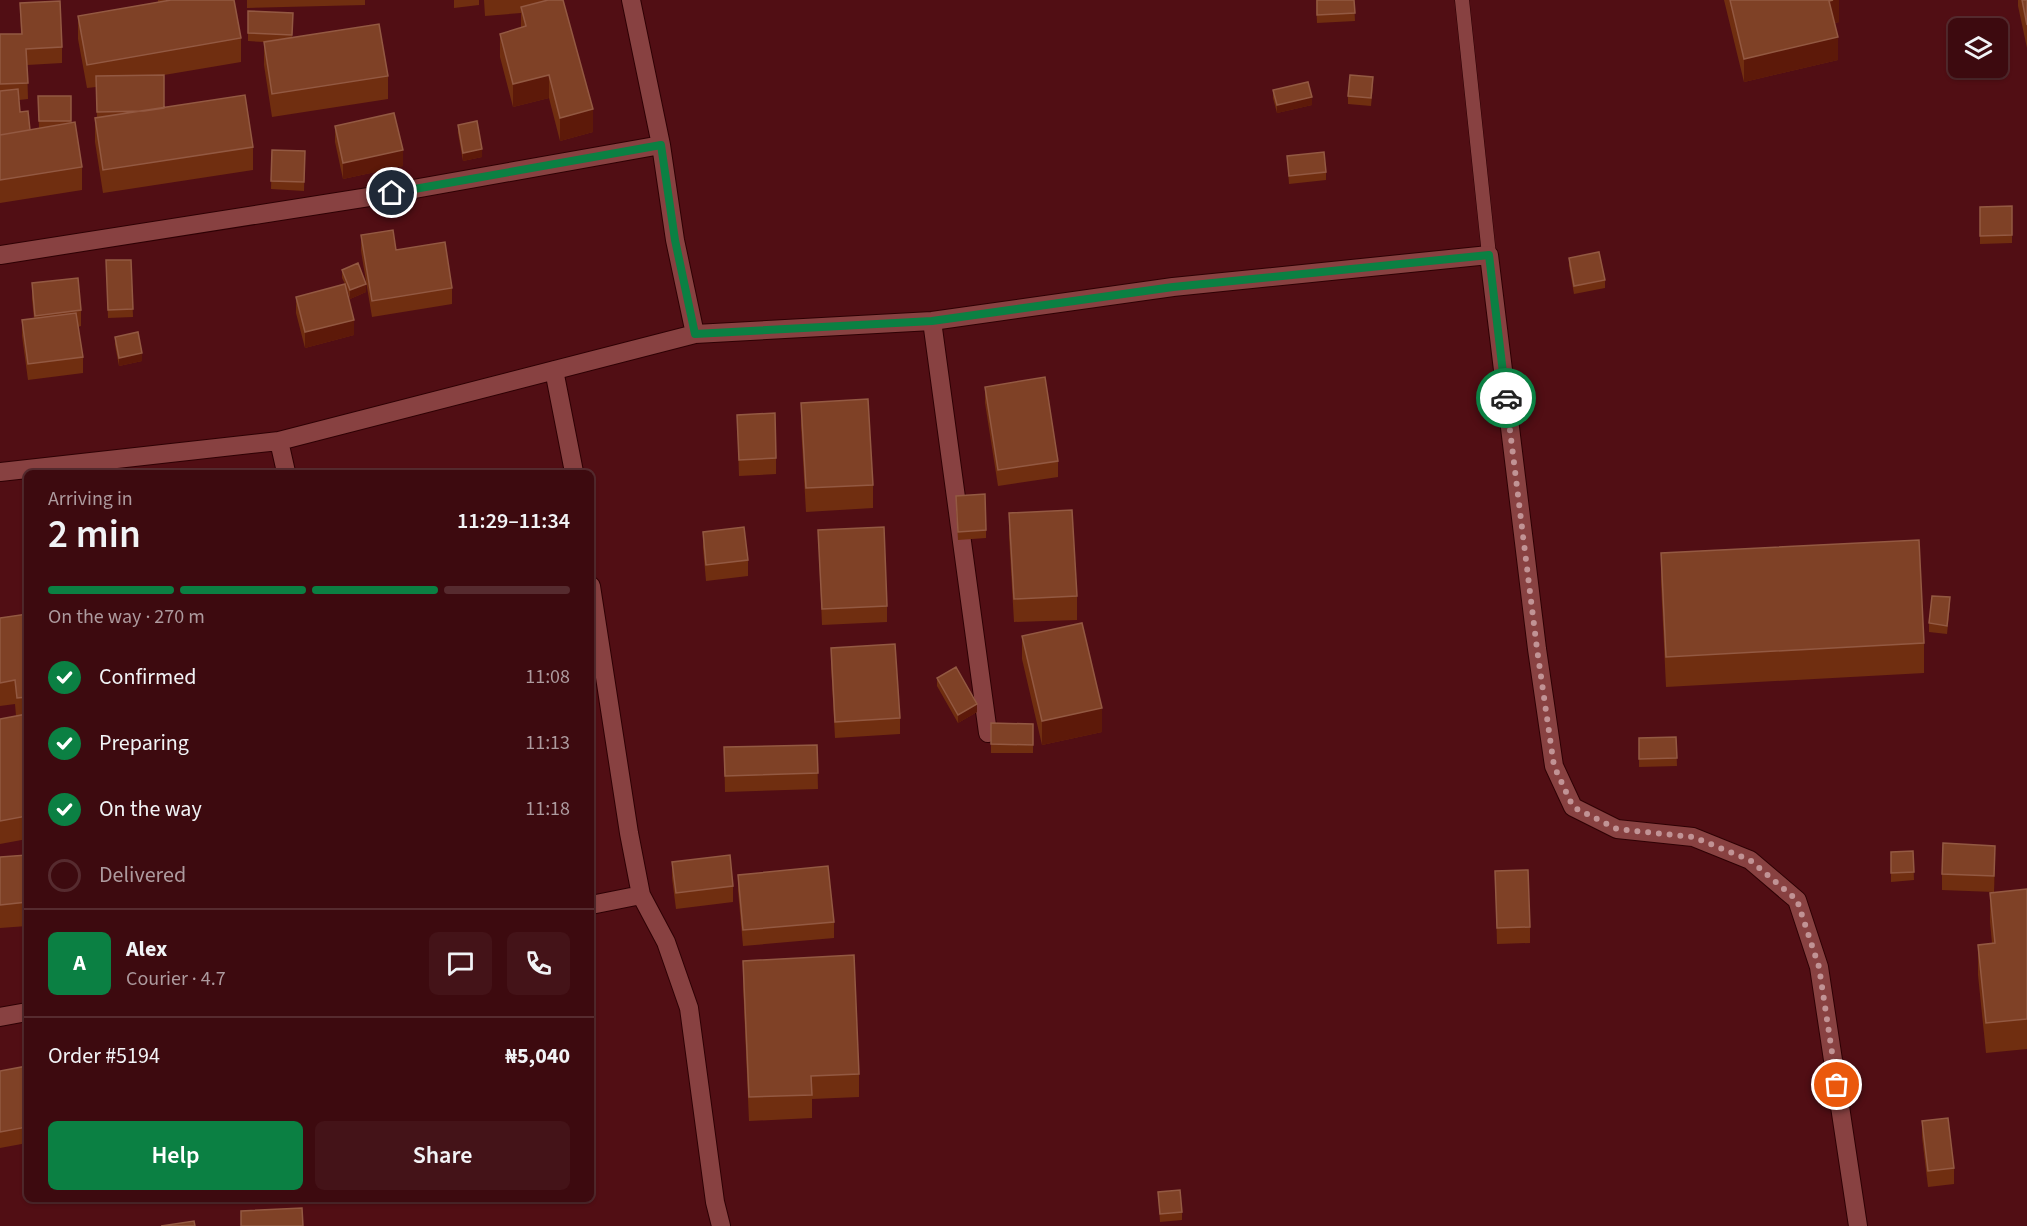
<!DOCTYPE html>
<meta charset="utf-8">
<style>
body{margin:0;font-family:"Source Sans 3",sans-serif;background:#441318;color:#f1f3f6;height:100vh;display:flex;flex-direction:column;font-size:22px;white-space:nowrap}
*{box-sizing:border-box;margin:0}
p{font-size:20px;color:#ad9a9e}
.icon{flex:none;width:33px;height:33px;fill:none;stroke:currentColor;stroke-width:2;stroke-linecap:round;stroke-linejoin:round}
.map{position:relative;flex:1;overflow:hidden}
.details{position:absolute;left:24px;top:470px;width:570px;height:732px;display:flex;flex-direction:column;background:#3d0a0f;border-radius:9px;box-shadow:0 2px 4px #0004,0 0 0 2px #562b2f}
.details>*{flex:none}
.controls{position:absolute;left:1948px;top:18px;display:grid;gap:12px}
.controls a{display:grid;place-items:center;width:60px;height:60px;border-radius:9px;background:#3d0a0f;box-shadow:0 2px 4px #0004,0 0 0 2px #562b2f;font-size:30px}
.pin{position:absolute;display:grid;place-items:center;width:51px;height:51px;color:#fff;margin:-26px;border:3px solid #fff;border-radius:50%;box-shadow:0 2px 6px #0007}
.courier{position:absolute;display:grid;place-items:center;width:60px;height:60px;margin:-30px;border:4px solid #0b8043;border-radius:50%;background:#fff;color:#222;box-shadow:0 2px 8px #0007}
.overview em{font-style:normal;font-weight:600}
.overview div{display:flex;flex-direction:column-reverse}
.overview{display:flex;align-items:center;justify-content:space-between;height:102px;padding:0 24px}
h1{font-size:39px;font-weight:600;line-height:45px}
.bar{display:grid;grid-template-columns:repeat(4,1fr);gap:9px 6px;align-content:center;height:72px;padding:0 24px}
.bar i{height:8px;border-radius:4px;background:#562b2f}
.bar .on{background:#0b8043}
.bar p{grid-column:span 4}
.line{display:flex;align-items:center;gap:15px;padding:0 24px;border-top:2px solid #562b2f}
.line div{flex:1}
.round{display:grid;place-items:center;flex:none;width:63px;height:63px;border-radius:9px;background:#441318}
ol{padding:0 24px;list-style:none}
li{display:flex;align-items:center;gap:18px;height:66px}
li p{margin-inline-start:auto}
li .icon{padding:6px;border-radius:50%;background:#0b8043;color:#fff;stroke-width:4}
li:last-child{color:#ad9a9e}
li i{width:33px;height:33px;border:3px solid #562b2f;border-radius:50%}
.action{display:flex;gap:12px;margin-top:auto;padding:12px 24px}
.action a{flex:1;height:69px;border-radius:9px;background:#0b8043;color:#fff;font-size:24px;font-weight:600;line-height:69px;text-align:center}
.action a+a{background:#441318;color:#f1f3f6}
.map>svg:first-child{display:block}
</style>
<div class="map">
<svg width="2027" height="1226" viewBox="0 0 2027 1226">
<rect width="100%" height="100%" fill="#510e14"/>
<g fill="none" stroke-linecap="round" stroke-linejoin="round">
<defs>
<path id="service" d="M1462 0 1489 255"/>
<path id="minor" d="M631 0 661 145 675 240 695 334
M0 255 369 197 661 145
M932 321 988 733
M554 370 574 472
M279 441 286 472
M0 472 279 441 695 334 932 321 1173 287 1489 255 1537 649 1554 766 1573 807 1617 829 1693 837 1750 860 1797 900 1819 967 1858 1226
M591 586 629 833 641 895 666 942 689 1008 715 1202 721 1226
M591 905 641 895
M0 1017 27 1012"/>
</defs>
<use href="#service" stroke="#2e0004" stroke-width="15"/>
<use href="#minor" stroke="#2e0004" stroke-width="20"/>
<use href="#service" stroke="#884141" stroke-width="14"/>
<use href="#minor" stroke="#884141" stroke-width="18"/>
</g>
<path fill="#702e10" d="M158 0H234L241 38V62L164 75V108L253 147V170L103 193 95 142V118H97L96 87 87 88 78 39V16L158 2Z
M247 0H365V5L247 8Z
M454 0H479V5L454 8Z
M484 0H563L593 132 560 141 549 98 513 107 500 57V34L521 28V13L485 16Z
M1316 0H1354L1355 21 1317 23Z
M1724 0H1839V22L1835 23 1838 60 1744 82Z
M2018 0H2027V48L2018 6Z
M20 3 62 47V63L27 65 28 99 19 100 20 112 30 130 39 128 38 96H71V123L82 167V190L0 203V34H21Z
M248 11 293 13 292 37 388 76V99L272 117 264 65V42L248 41Z
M1373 85 1371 106 1348 104V96Z
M1273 90 1312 105 1277 113 1273 98Z
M458 125 482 157 463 161 458 133Z
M335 126 403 166 343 179 335 142Z
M272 150 305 151 304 191 271 189Z
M1287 156 1326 172V180L1289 184Z
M2012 206V243L1980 244V207Z
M361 235 396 250 452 288V304L372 317 361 251Z
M1569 258 1605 280V288L1574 294 1569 266Z
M106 260H131L133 317 108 318Z
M342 270 366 292 350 299 347 289 354 335 305 348 296 313V297L345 284 342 278Z
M32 283 81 310V326L78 327 83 357V373L28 380 22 336V320L34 319 32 299Z
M115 337 142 361 119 366 115 345Z
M985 387 1058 461V477L998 486 985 403Z
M801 403 873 485V508L806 512 801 426Z
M737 415 776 458V474L739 476Z
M956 504 986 530V538L958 540Z
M1009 513 1077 596V620L1014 622 1009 536Z
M818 530 887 606V622L822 625Z
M703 532 748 560V576L706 581 703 548Z
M1661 553 1924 643V673L1666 687 1661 583Z
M1950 605 1947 634 1929 632V623Z
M27 614V839L0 844V719L16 716 15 704 0 706V618Z
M1022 636 1102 732 1042 745 1022 659Z
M831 648 900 718V734L835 738 831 664Z
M937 678 977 712 958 723 937 686Z
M991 723 1033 724V753H991Z
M1676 737 1677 766 1639 767V738Z
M817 745 818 789 725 792 724 747Z
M1913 851 1914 880 1891 882V852Z
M27 855V926L0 928V857Z
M672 862 733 886V902L676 909 672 878Z
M1995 862 1994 892 1942 890V874Z
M1495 871 1530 927V943L1497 944Z
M738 875 834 922V938L743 946 738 891Z
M2027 889V1049L1986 1053 1978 975V945L1992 943 1990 922V893Z
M743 961 859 1074V1097L812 1099V1118L749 1121 743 984Z
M27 1066V1143L0 1148V1071Z
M1922 1121 1954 1168V1184L1928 1187 1922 1137Z
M1158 1192 1182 1212V1220L1160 1222Z"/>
<path fill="#5d1909" d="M1833 0H1839V22L1829 24V1Z
M1838 37V60L1744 82V59Z
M549 75V98L513 107V84Z
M1312 97V105L1277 113V105Z
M593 109V132L560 141V118Z
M482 149V157L463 161V153Z
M403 150V166L343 179V163Z
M366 284V292L350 299V290Z
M354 320V335L305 348V332Z
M142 353V361L119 366V358Z
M977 704V712L958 723V715Z
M1102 708V732L1042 745V721Z
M1995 846V862L1994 892V876Z"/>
<path fill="#7f4126" stroke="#935942" stroke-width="1.5" d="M171 0H234L241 38 87 65 78 16Z
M548 0H563L593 109 560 118 549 75 513 84 500 34 526 26 521 7Z
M1317 0H1354L1355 13 1317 15Z
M1730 0H1833L1829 1 1838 37 1744 59Z
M2022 0H2027V25Z
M60 1 62 47 26 49 28 83 0 84V34H22L20 3Z
M248 11 293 13 292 35 248 33Z
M379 24 388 76 272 94 264 42Z
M164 75V108L144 111 97 112 96 76Z
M1350 75 1373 77 1371 98 1348 96Z
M1308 82 1312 97 1277 105 1273 90Z
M18 89 20 112 28 111 30 130 0 135V91Z
M245 95 253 147 103 170 95 118Z
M38 96H71V121H39Z
M394 113 403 150 343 163 335 126Z
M477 121 482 149 463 153 458 125Z
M75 122 82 167 0 180V135Z
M272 150 305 151 304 182 271 181Z
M1324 152 1326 172 1289 176 1287 156Z
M2012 206V235L1980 236V207Z
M393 230 396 250 445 242 452 288 372 301 361 235Z
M1599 252 1605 280 1574 286 1569 258Z
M106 260H131L133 309 108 310Z
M358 263 366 284 350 290 342 270Z
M78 278 81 310 35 316 32 283Z
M345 284 354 320 305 332 296 297Z
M76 313 83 357 28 364 22 320Z
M138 332 142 353 119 358 115 337Z
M1045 377 1058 461 998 470 985 387Z
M868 399 873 485 806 488 801 403Z
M775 413 776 458 739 460 737 415Z
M985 494 986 530 958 532 956 496Z
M1072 510 1077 596 1014 599 1009 513Z
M744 527 748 560 706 565 703 532Z
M884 527 887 606 822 609 818 530Z
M1919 540 1924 643 1666 657 1661 553Z
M1932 596 1950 597 1947 626 1929 623Z
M27 614V697L17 698 15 680 0 683V618Z
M1082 623 1102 708 1042 721 1022 636Z
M895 644 900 718 835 722 831 648Z
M956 667 977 704 958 715 937 678Z
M27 714V816L0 821V719Z
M991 723 1033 724V745L991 744Z
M1676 737 1677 758 1639 759V738Z
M817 745 818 773 725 776 724 747Z
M1943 843 1995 846 1994 876 1942 874Z
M1913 851 1914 872 1891 873V852Z
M27 855V902L0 905V857Z
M730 855 733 886 676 893 672 862Z
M828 866 834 922 743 930 738 875Z
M1528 870 1530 927 1497 928 1495 871Z
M2027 889V1019L1986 1023 1978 945 1995 943 1990 893Z
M854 955 859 1074 811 1076 812 1095 749 1097 743 961Z
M27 1066V1127L0 1132V1071Z
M1948 1118 1954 1168 1928 1171 1922 1121Z
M1180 1190 1182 1212 1160 1214 1158 1192Z
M302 1208 303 1226H241V1211Z
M194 1221 195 1226H161Z"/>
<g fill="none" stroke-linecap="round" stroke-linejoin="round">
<path stroke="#c19395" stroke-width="6" stroke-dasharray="0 10.8" d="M1506 398 1537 649 1554 766 1573 807 1617 829 1693 837 1750 860 1797 900 1819 967 1837 1085"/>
<path stroke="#0b8043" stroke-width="8" d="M392 193 661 145 675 240 695 334 932 321 1173 287 1489 255 1506 398"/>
</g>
</svg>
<div class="controls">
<a><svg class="icon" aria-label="layers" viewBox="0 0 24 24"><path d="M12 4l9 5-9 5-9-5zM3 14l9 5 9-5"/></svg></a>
</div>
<div class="pin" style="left:1837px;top:1085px;background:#ea580c"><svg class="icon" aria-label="bag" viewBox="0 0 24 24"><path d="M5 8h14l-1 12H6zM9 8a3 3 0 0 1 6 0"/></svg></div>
<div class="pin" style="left:392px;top:193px;background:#1f2937"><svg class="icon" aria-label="home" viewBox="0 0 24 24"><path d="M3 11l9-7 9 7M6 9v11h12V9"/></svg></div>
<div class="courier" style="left:1506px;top:398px"><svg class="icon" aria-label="car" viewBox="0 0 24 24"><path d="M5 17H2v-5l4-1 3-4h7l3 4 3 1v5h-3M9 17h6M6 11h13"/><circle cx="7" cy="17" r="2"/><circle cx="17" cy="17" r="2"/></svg></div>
<section class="details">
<div class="overview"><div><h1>2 min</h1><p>Arriving in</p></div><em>11:29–11:34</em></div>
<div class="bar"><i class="on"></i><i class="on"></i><i class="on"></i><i></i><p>On the way · 270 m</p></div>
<ol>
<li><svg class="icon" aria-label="check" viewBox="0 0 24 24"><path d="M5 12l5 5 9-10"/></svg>Confirmed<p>11:08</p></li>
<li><svg class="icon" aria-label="check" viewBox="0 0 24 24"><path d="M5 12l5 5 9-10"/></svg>Preparing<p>11:13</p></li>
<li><svg class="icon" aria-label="check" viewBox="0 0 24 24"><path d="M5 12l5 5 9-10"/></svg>On the way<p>11:18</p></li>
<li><i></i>Delivered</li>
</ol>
<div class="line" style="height:108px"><b class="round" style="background:#0b8043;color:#fff">A</b><div><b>Alex</b><p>Courier · 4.7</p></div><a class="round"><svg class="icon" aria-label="chat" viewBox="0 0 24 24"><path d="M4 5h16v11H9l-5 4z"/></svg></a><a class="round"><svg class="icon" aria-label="phone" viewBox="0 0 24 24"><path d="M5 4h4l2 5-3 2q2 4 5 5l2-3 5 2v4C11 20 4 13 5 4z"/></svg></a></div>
<div class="line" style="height:78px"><div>Order #5194</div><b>₦5,040</b></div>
<div class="action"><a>Help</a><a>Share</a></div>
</section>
</div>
